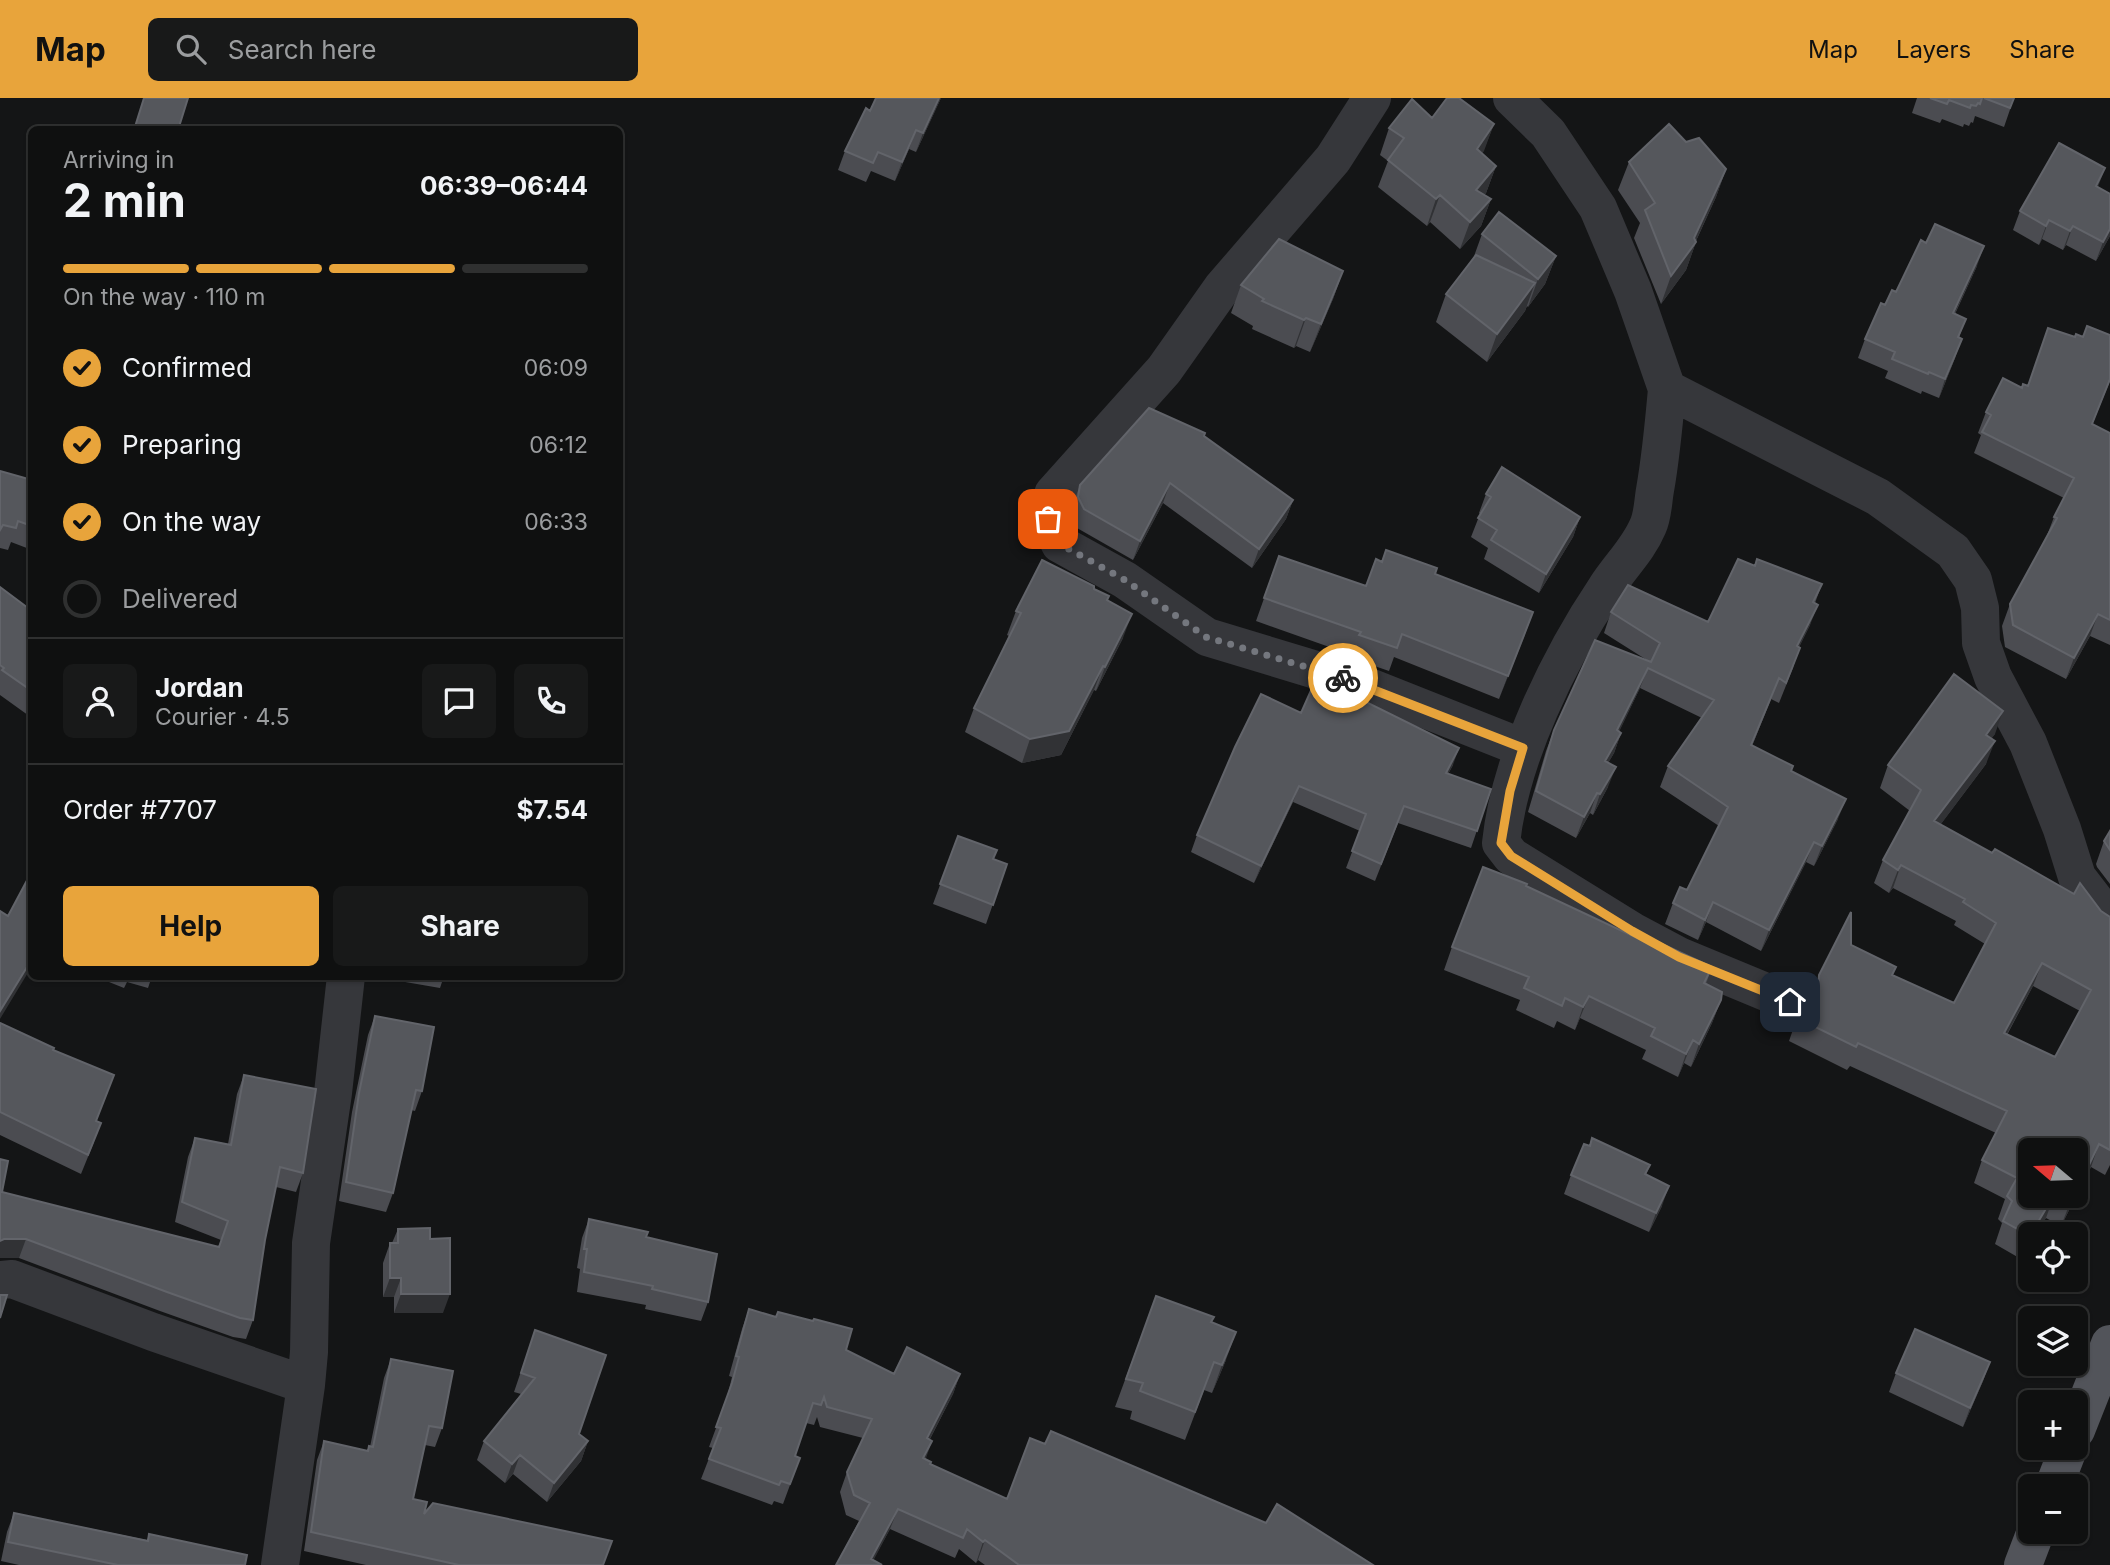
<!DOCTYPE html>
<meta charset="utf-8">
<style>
body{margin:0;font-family:Inter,sans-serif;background:#181919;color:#f1f3f6;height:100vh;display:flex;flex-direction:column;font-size:26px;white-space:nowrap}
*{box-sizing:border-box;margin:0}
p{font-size:23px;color:#9b9d9f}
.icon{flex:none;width:38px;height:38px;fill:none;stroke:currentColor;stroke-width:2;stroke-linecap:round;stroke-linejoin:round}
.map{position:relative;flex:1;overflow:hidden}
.details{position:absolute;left:28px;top:28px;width:595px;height:854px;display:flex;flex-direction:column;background:#0f1010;border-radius:10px;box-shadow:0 2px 5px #0004,0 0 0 2px #2f3030}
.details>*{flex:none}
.needle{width:46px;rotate:289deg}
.fabs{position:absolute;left:2018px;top:1040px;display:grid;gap:14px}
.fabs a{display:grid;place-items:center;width:70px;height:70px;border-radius:10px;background:#0f1010;box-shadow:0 2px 5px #0004,0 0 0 2px #2f3030;font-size:35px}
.pin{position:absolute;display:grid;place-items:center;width:60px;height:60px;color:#fff;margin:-30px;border-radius:14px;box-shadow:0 4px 10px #0006}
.courier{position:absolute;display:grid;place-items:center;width:70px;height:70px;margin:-35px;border:5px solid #e8a43b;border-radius:50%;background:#fff;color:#222;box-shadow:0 2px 9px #0007}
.headline em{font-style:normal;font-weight:700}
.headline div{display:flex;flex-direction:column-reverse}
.headline{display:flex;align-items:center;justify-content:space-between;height:119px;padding:0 35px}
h1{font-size:46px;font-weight:700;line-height:52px}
.bar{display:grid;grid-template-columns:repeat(4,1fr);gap:10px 7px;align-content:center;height:84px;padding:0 35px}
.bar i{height:9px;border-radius:5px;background:#2f3030}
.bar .current{background:#e8a43b}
.bar p{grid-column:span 4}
.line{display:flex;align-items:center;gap:18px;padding:0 35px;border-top:2px solid #2f3030}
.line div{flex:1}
.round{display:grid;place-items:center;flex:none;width:74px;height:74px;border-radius:10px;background:#181919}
ol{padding:0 35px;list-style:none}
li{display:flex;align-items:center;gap:21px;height:77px}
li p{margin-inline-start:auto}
li .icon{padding:7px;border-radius:50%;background:#e8a43b;color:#111;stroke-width:4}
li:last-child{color:#9b9d9f}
li i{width:38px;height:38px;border:4px solid #2f3030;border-radius:50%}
.cta{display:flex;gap:14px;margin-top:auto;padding:14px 35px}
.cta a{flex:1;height:80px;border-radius:10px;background:#e8a43b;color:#111;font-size:28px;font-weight:700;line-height:80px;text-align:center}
.cta a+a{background:#181919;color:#f1f3f6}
header{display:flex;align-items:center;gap:42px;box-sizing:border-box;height:98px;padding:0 35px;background:#e8a43b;color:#111}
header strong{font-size:33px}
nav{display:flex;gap:38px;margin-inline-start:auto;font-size:24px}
.search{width:490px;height:63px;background:#181919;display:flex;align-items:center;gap:18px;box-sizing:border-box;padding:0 24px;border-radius:10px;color:#9b9d9f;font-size:26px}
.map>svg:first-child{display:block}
</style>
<header>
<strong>Map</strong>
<div class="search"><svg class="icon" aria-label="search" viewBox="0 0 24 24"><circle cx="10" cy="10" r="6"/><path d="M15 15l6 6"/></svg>Search here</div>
<nav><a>Map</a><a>Layers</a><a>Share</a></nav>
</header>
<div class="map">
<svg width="2110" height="1467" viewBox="0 0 2110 1467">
<rect width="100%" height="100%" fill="#141516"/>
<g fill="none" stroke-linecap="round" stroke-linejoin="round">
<path stroke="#36373b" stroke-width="38" d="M1372 0 1333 61 1222 190 1164 272 1053 396 1048 421 1060 446 1125 482 1207 539 1359 585 1523 650
M1512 0 1548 35 1598 110 1633 193 1667 291 1878 399 1953 453 1973 482 1980 510 1981 545 1993 579 2028 645 2062 731 2077 779 2110 822
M1667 291C1664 325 1661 358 1655 392 1653 403 1653 417 1648 428 1638 452 1620 468 1606 490 1559 560 1510 660 1501 745L1511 758 1632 833 1679 858 1790 904
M0 1182 12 1181 153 1234 306 1287
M280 1467 306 1287 309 1254 311 1145 333 995 346 878"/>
<path stroke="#52545a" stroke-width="38" d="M2076 1332 2110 1246
M2054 1388 2069 1349
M2023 1467 2036 1433"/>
</g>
<path fill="#4b4c51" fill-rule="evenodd" d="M876 0H941L916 54 909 51 895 83 871 73 866 84 838 72 845 53 870 13Z
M1917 0H2014L2004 29 1975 18 1973 25 1971 24 1969 28 1964 26 1963 29 1942 21 1940 25 1912 15Z
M1432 20 1494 26 1482 56 1496 68 1486 95 1484 97 1491 101 1481 128 1460 151 1430 124 1427 128 1378 89 1388 63 1380 57 1389 30Z
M1686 44 1726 71 1716 99 1696 143V144L1686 172 1661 206 1634 140 1640 125 1618 92 1629 64Z
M2098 90 2110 138 2096 163 2066 147 2063 152 2042 141 2039 147 2013 132 2020 113Z
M1482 136 1556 158 1545 186 1528 209 1527 208 1525 213 1487 264 1436 224 1446 196 1473 161Z
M1977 168 1955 216 1966 221 1959 239 1955 260 1939 300 1922 293 1921 296 1885 280 1888 273 1858 260 1865 241 1885 207 1896 194Z
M1343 173 1333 201 1310 254 1296 248 1294 250 1252 231 1253 228 1231 215 1241 187Z
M2110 283 2092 327 2110 335V547L2090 538 2066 581 2005 549 2002 528 2010 506 2046 440 2054 419 2064 400 1974 355 1981 337 1978 335 1986 314 2022 290 2027 288Z
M1204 338 1293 402 1286 421 1252 470 1163 405 1133 462 1077 430 1071 418 1073 406 1080 387Z
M0 373 32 382V452L11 444 8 452 0 450Z
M1486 396 1580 419 1573 439 1539 495 1484 461 1488 450 1471 439 1480 416 1479 415Z
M1279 458 1366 488 1382 464 1435 476 1533 514 1499 601 1394 559 1389 573 1351 560 1352 557 1256 523Z
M1755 468 1822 486 1815 505 1810 527 1799 549 1793 570 1779 605 1771 601 1752 648 1791 673 1838 721 1814 768 1806 764 1761 853 1706 824 1698 842 1665 826 1673 805 1687 792 1719 728 1660 689 1668 668 1702 620 1640 590 1619 633 1621 635 1614 655 1608 665V689L1593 717 1590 715 1576 740 1528 714 1546 653 1554 632 1650 564 1604 535 1611 514 1708 524Z
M0 489 32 513V620L0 597Z
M1094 491 1108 503 1123 540 1096 593 1094 592 1061 657 1022 665 965 634 974 610 1009 538 1007 537 1016 513Z
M1301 615 1453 667 1448 676 1491 691 1471 750 1398 725 1375 783 1346 770 1360 733 1293 704 1254 785 1191 754 1197 737Z
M1995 636 1991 640 1986 666 1940 727 1992 755 2101 813 2110 819V1067L2105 1077 2091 1069 2061 1128 2046 1120 2030 1136V1147L2021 1161 1995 1146 2002 1125 1998 1121 2005 1101 1974 1085 1982 1062 1996 1035 1850 968 1847 972 1789 943 1797 920 1813 895 1819 877 1851 847 1893 877 1954 905 1985 846 1954 827 1956 823 1893 790 1889 795 1874 785 1883 762 1910 713 1880 690 1888 667ZM2033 888 2080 913 2055 959 2007 937Z
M2110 733V786L2097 769 2096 766 2104 743Z
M958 738 994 761 1007 766 986 826 933 806Z
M1526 788 1654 848 1712 869 1706 886 1721 902 1712 925 1691 969 1684 965 1678 979 1642 961 1646 952 1580 920 1575 932 1557 923 1554 930 1516 912 1520 902 1444 872 1452 849Z
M94 878H152L148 890 127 884 124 890Z
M382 878H444L440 890 382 880Z
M375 918 422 993 415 1013 411 1012 393 1095 386 1114 339 1103 352 1014 368 937Z
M0 925 54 952 114 977 96 1023 94 1044 81 1076 0 1037Z
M244 977 303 1075 296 1094 276 1089 265 1142 253 1222 246 1241 233 1239 160 1213 19 1160 2 1094 219 1149 221 1142 175 1124 188 1059 195 1040 228 1046 237 996Z
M1592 1040 1650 1067 1646 1077 1662 1108 1649 1134 1564 1096 1571 1077 1589 1048Z
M589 1121 646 1139 708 1204 701 1223 645 1211 646 1207 577 1194 580 1171 577 1170 582 1140Z
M398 1131 430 1141 443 1215H394V1199H383V1165L390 1145H392Z
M1156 1198 1212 1224 1226 1262 1212 1295 1204 1292 1185 1342 1130 1321 1132 1313 1115 1309Z
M749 1211 846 1252 894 1276H960L953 1296 930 1341 925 1361 930 1366 1007 1401 1266 1425 1373 1467H985L978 1462 976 1465 959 1451 955 1460 890 1431 873 1462 836 1467 859 1423 846 1417 840 1394 847 1374 863 1340 820 1329 817 1319 814 1327 806 1325 795 1358 800 1360 783 1406 774 1403 772 1407 701 1381 713 1350 709 1349 726 1303 732 1279 729 1278 742 1231Z
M535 1232 579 1336 588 1343 581 1363 547 1404 513 1376 505 1385 477 1362 484 1343 521 1296 514 1294Z
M391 1261 442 1330 435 1349 425 1347 413 1401 424 1416 603 1467H366L304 1453 317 1362 324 1343 367 1353 369 1348 370 1349 384 1280Z
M1990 1264 1983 1283 1963 1329 1889 1294 1896 1275Z
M14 1415 147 1442 149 1436 245 1467H19L1 1463 7 1434Z"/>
<path fill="#313235" d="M939 0H941L916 54 923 35Z
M1494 26 1484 53 1467 78 1477 51Z
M916 32 909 51 895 83 902 64Z
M1496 68 1486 95 1466 119 1476 92Z
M2105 70 2098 89 2096 88Z
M1726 71 1716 99 1693 149 1696 144 1686 172 1661 206 1671 178 1694 140Z
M1440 97 1430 124 1427 128 1436 101Z
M1491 101 1481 128 1460 151 1470 124Z
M2049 122 2042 141 2039 147 2046 128Z
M2073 128 2066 147 2063 152 2070 133Z
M2110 131V138L2096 163 2103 144Z
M1984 148 1977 168 1946 234 1953 215Z
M1556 158 1545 186 1528 209 1538 181Z
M1343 173 1333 201 1310 254 1321 226Z
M1535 185 1525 213 1487 264 1497 236Z
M1306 220 1296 248 1294 250 1304 222Z
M1962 241 1955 260 1939 300 1945 281Z
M1170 385 1163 405 1133 462 1140 443Z
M1293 402 1286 421 1252 470 1259 451Z
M1580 419 1573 439 1539 495 1546 476Z
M1818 507 1810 527 1789 569 1797 548Z
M1533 514 1525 537 1499 601 1508 578Z
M1132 516 1123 540 1096 593 1105 569Z
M2098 516 2090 538 2066 581 2074 560Z
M1103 568 1094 592 1061 657 1022 665 1030 641Z
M1648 570 1640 590 1610 653 1617 632Z
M1779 580 1771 601 1744 668 1751 647Z
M2003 613 1995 636 1977 660 1986 637Z
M1621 635 1614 655 1598 683 1605 663Z
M1995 643 1986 666 1926 746 1934 723Z
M1459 650 1453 667 1440 692 1446 675Z
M1616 669 1608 689 1593 717 1600 696Z
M1299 688 1293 704 1254 785 1261 768Z
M1597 695 1590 715 1576 740 1584 719Z
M1846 701 1838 721 1814 768 1822 748Z
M1814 744 1806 764 1761 853 1769 832Z
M1901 767 1893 790 1889 795 1898 772Z
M1713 804 1706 824 1698 842 1705 822Z
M32 861V868L0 921V913Z
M2042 865 2033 888 1995 958 2004 935Z
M1589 898 1580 920 1575 932 1583 909Z
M1721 902 1712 925 1691 969 1699 946Z
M1693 942 1684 965 1678 979 1686 956Z
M2099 1046 2091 1069 2061 1128 2070 1105 2074 1097H2076V1094Z
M1669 1088 1662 1108 1649 1134 1656 1115Z
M2054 1097 2046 1120 2037 1136H2031Z
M2030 1137V1147L2021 1161Z
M4 1141H26L19 1160H0V1143Z
M390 1180H401L394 1199H383Z
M401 1196H450L443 1215H394Z
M1236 1234 1226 1262 1212 1295 1222 1267Z
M1990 1264 1983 1283 1963 1329 1970 1310Z
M960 1276 953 1296 920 1360 927 1340Z
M588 1343 581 1363 547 1404 554 1385Z
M932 1343 925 1363 923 1360Z
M520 1357 513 1376 505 1385 512 1366Z
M898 1411 890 1431 871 1467V1461Z
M985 1442 978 1462 976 1465 983 1444Z"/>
<path fill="#55575c" stroke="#62646a" stroke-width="2" fill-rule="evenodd" d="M144 0H188L178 32H134Z
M876 0H939L923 35 916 32 902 64 878 54 873 65 845 53 866 10 870 13Z
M1447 0H1459L1494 26 1477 51 1496 68 1476 92 1491 101 1470 124 1440 97 1436 101 1388 62 1404 40 1389 30 1412 1 1432 20Z
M1930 0H1982L1980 6 1978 5 1976 8 1971 7 1970 10 1949 2 1947 6Z
M1984 0H2014L2010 10Z
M1669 26 1686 44 1699 40 1726 71 1694 140 1696 144 1671 178 1645 112 1655 105 1629 64Z
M2059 45 2105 70 2096 88 2110 96V131L2103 144 2073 128 2070 133 2049 122 2046 128 2020 113Z
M1499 114 1556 158 1538 181 1482 136Z
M1935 126 1984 148 1953 215 1966 221 1958 239 1962 241 1945 281 1929 274 1928 276 1892 261 1895 254 1865 241 1881 205 1885 207 1892 192 1896 194 1921 142 1926 145Z
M1279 141 1343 173 1321 226 1306 220 1304 222 1262 203 1264 201 1241 187Z
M1476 157 1535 185 1497 236 1446 196Z
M2087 228 2110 237V281L2092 326 2110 335V522L2098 516 2074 560 2013 527 2010 506 2057 420 2054 419 2074 380 1982 334 1991 317 1986 314 2003 280 2022 290 2023 286 2028 288 2048 230 2075 239 2076 236 2083 239Z
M1149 310 1205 335 1204 338 1293 402 1259 451 1170 385 1140 443 1084 411 1078 399 1080 387Z
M1502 369 1580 419 1546 476 1491 442 1497 432 1478 420 1491 399 1486 396Z
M0 373 32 382V428L18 423 16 430 3 427 0 432Z
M620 441H623L620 460Z
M1386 452 1437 470 1435 476 1533 514 1508 578 1402 536 1397 550 1359 537 1361 534 1264 500 1279 458 1366 488 1376 461 1382 464Z
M1738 461 1755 468 1757 461 1822 486 1813 504 1818 507 1797 548 1800 550 1786 585 1779 580 1751 647 1793 668 1791 673 1846 701 1822 748 1814 744 1769 832 1713 804 1705 822 1673 805 1680 789 1687 792 1728 709 1668 668 1714 602 1648 570 1617 632 1621 635 1605 663 1616 669 1600 696 1597 695 1584 719 1536 693 1554 632 1595 542 1651 564 1660 545 1611 514 1628 487 1708 524Z
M1042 462 1094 488V491L1109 498 1107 502 1132 516 1105 569 1103 568 1069 633 1030 641 974 610 1021 515 1016 513Z
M0 489 32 513V593L2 572 4 570 0 567Z
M1954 576 2003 613 1986 637 1995 643 1934 723 1992 755 1995 751 2074 796 2080 785 2101 813 2110 819V1052L2099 1046 2076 1094V1052H2030V1097H2054L2031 1136H2030V1138L2003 1123 2012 1103 2007 1098 2017 1080 1982 1062 2007 1013 1858 945 1856 949 1797 920 1808 900 1818 890 1819 877 1851 814V847L1896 869 1892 877 1954 905 1996 825 1963 804 1965 801 1901 767 1898 772 1883 762 1921 692 1888 667ZM2042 865 2091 892 2055 959 2004 935Z
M1313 588 1330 597 1334 588 1459 650 1446 675 1491 691 1477 733 1404 708 1381 766 1352 753 1366 716 1299 688 1261 768 1197 737 1235 649 1261 596 1301 615Z
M2110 733V752L2104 743Z
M958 738 997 752 993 761 1007 766 993 807 940 786Z
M1483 769 1527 786 1526 788 1654 848 1656 843 1712 869 1704 885 1722 894 1721 902 1699 946 1693 942 1686 956 1651 938 1655 930 1589 898 1583 909 1565 900 1562 908 1524 890 1529 879 1452 849Z
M32 773V861L0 913V813L8 818Z
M375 918 434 929 422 993 416 992 393 1095 346 1084 359 995Z
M0 925 54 950 53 952 114 977 96 1023 101 1025 88 1057 0 1014Z
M244 977 316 991 303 1075 280 1069 265 1142 253 1222 240 1220 167 1194 26 1141H4L0 1143V1061L8 1063 2 1094 219 1149 228 1123 182 1104 195 1040 231 1047Z
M1592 1040 1650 1067 1645 1076 1669 1088 1656 1115 1571 1077 1584 1046 1590 1048Z
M2054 1097H2074L2070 1105Z
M589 1121 648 1134 646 1139 717 1156 708 1204 652 1191 653 1188 584 1174 587 1151H584Z
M430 1130V1141L450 1140V1196H401V1180H390V1145H398V1131Z
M0 1197H7L0 1220Z
M1156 1198 1214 1219 1211 1224 1236 1234 1222 1267 1214 1264 1195 1314 1140 1293 1143 1285 1126 1281Z
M749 1211 776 1219 778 1214 813 1223 814 1221 852 1231 846 1252 894 1276 907 1249 960 1276 927 1340 932 1343 923 1360 931 1364 930 1366 1007 1401 1030 1340 1045 1346 1051 1333 1266 1425 1277 1406 1373 1467H1019L985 1442 983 1444 967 1431 963 1440 898 1411 871 1461 882 1467H836L870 1405 854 1397 847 1374 872 1321 827 1309 824 1299 821 1307 813 1305 795 1358 800 1360 790 1386 781 1383 779 1387 709 1361 721 1330 716 1329 732 1285 739 1259 736 1258Z
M1915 1231 1990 1264 1970 1310 1896 1275Z
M535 1232 606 1257 579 1336 588 1343 554 1385 520 1357 512 1366 484 1343 535 1280 521 1275Z
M391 1261 453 1273 442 1330 429 1328 413 1401 427 1404 424 1416 433 1405 612 1443 603 1467H459L311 1434 324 1343 368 1353 369 1348 373 1349Z
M14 1415 148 1443 149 1436 247 1457 245 1467H118L8 1444Z"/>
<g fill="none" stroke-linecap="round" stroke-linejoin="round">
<path stroke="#74777e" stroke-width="7" stroke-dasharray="0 12.6" d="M1048 421 1060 446 1125 482 1206 539 1343 580"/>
<path stroke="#e8a43b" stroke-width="9" d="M1343 580 1523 650 1510 693 1501 745 1511 758 1632 833 1679 859 1790 904"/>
</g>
</svg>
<div class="fabs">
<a><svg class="needle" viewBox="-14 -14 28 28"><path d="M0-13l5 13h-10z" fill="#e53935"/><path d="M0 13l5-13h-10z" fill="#9b9d9f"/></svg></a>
<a><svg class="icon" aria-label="locate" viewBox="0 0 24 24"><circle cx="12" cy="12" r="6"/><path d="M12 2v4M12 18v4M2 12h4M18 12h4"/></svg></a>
<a><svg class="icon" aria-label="layers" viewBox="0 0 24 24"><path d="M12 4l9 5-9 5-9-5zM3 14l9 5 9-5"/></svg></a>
<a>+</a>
<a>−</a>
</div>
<div class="pin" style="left:1048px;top:421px;background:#ea580c"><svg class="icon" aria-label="bag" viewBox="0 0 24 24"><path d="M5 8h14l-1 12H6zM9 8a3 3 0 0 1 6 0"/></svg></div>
<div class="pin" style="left:1790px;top:904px;background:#1f2937"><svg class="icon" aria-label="home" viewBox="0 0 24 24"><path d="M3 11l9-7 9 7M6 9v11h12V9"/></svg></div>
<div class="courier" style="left:1343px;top:580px"><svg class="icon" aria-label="bike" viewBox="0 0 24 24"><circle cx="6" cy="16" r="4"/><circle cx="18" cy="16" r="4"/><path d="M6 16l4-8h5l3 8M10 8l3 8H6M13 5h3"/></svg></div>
<section class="details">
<div class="headline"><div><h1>2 min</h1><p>Arriving in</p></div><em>06:39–06:44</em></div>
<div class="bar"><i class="current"></i><i class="current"></i><i class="current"></i><i></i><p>On the way · 110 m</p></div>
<ol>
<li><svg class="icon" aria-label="check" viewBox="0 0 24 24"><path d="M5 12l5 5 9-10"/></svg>Confirmed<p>06:09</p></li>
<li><svg class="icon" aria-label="check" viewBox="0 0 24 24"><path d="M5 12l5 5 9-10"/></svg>Preparing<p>06:12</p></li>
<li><svg class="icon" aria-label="check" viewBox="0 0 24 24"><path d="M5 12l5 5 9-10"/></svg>On the way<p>06:33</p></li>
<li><i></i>Delivered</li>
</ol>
<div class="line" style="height:126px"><a class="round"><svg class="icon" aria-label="person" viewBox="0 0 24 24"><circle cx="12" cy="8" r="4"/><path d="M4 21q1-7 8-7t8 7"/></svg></a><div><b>Jordan</b><p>Courier · 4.5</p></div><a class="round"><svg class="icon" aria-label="chat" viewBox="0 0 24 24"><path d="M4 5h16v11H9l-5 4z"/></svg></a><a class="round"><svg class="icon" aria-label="phone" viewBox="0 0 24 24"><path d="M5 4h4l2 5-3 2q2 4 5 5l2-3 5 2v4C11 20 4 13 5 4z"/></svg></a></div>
<div class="line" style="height:91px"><div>Order #7707</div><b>$7.54</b></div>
<div class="cta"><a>Help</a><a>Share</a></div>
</section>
</div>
